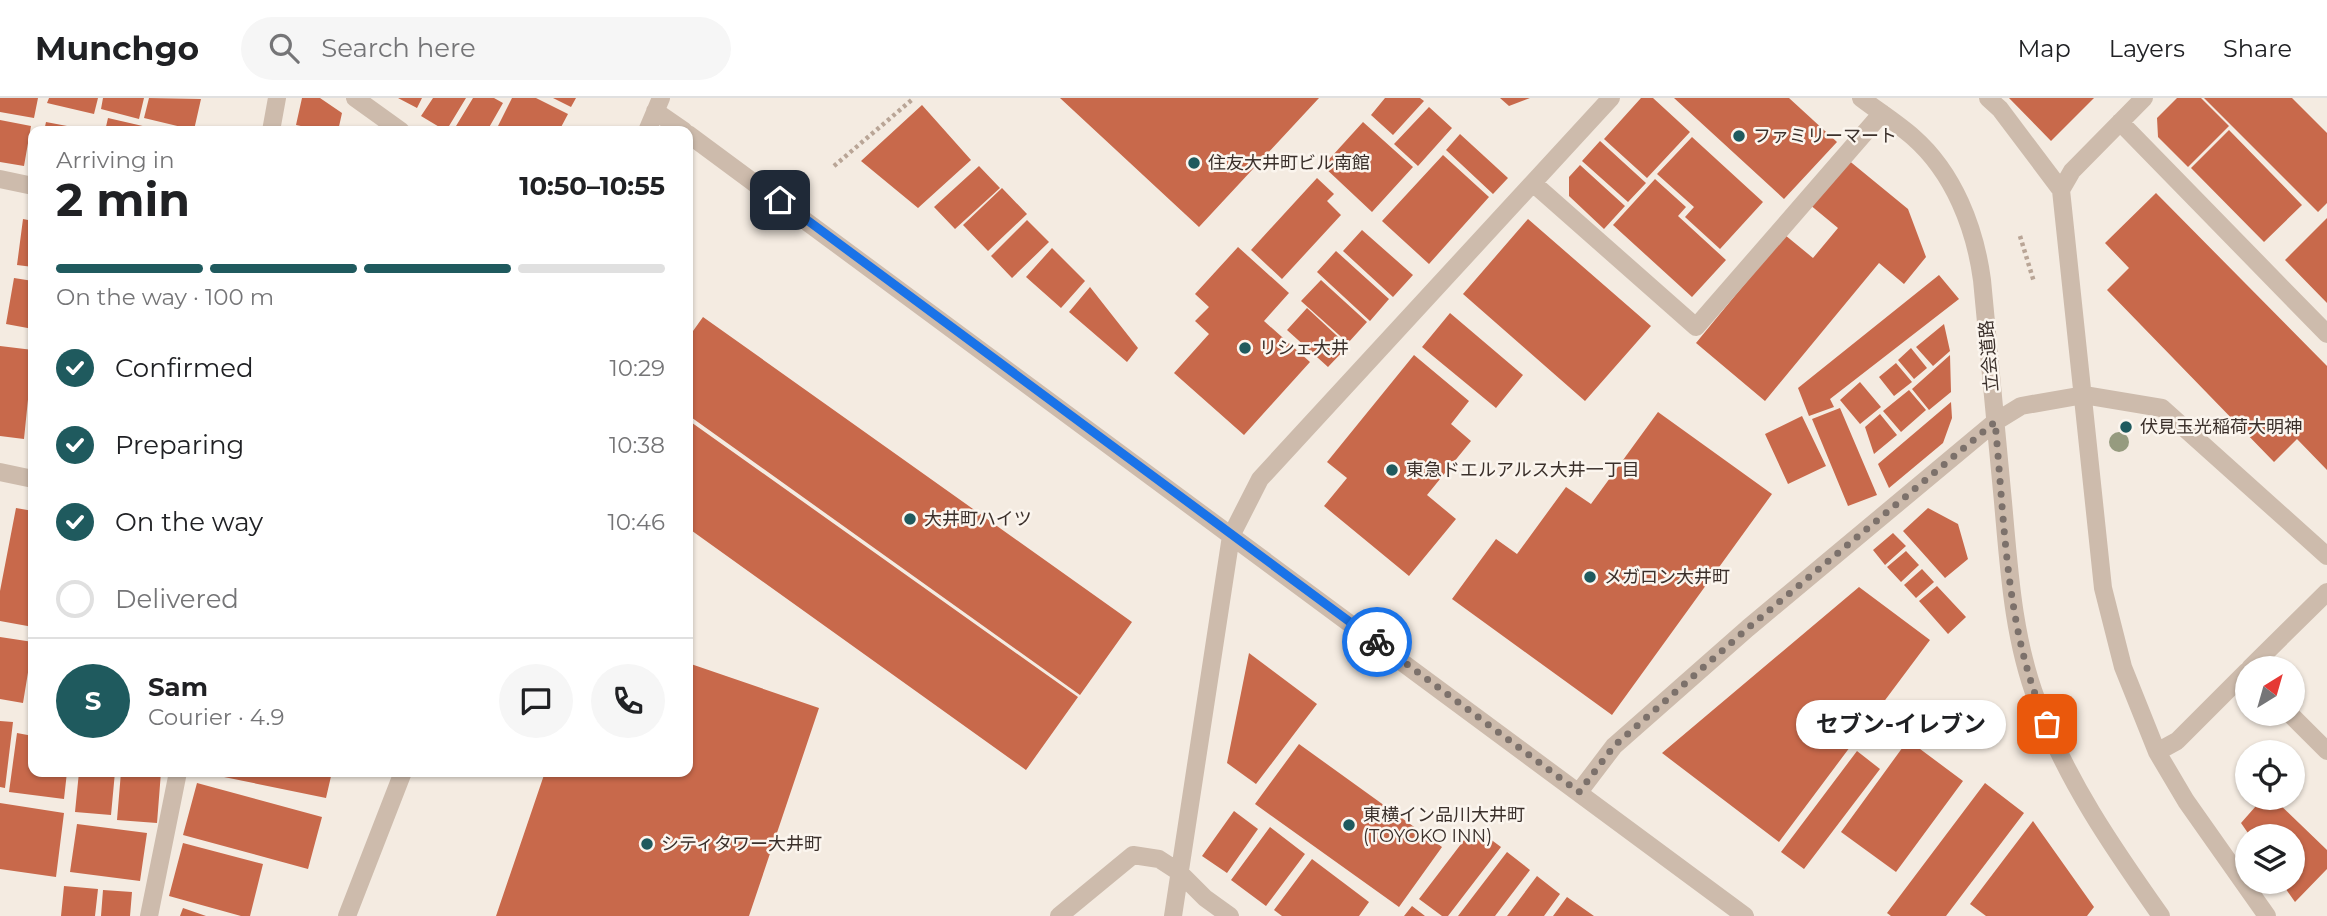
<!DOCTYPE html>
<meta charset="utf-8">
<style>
body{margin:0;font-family:Montserrat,"Noto Sans JP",sans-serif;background:#f6f6f6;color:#202124;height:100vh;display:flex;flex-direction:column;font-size:26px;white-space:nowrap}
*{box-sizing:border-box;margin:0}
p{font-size:23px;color:#757577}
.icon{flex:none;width:38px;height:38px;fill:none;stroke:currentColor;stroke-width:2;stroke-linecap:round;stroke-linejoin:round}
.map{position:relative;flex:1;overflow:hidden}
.sheet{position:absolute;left:28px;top:28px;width:665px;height:651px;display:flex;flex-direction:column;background:#fff;border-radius:14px;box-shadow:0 2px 5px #0004}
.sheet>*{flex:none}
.needle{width:46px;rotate:37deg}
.buttons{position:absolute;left:2235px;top:558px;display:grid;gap:14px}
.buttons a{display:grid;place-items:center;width:70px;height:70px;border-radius:50%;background:#fff;box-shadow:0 2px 5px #0004;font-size:35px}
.pin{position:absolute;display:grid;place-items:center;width:60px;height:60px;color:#fff;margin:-30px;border-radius:14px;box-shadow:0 4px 10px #0006}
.courier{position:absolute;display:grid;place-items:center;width:70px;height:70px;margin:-35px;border:5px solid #1a73e8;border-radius:50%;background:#fff;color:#222;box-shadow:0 2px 9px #0007}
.bubble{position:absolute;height:49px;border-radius:24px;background:#fff;box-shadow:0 2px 5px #0004;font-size:23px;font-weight:700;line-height:49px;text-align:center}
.head em{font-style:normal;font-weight:700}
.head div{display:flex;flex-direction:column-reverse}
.head{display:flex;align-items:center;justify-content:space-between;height:119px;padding:0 28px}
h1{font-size:46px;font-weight:700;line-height:52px}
.bar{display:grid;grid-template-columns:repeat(4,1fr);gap:10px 7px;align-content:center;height:84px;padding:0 28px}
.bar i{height:9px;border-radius:5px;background:#e0e0e0}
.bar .on{background:#1f5a5e}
.bar p{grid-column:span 4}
.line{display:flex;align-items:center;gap:18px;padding:0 28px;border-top:2px solid #e0e0e0}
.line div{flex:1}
.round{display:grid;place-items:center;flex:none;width:74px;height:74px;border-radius:37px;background:#f6f6f6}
ol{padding:0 28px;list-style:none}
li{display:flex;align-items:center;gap:21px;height:77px}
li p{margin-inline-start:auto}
li .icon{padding:7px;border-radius:50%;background:#1f5a5e;color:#fff;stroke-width:4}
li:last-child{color:#757577}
li i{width:38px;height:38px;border:4px solid #e0e0e0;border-radius:50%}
header{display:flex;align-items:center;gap:42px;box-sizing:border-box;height:98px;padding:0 35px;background:#fff;border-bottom:2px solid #e0e0e0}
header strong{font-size:33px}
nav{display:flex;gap:38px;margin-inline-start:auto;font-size:24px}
.search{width:490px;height:63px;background:#f6f6f6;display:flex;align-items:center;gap:18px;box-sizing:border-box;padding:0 24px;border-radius:38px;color:#757577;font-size:26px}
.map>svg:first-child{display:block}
</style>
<header>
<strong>Munchgo</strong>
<div class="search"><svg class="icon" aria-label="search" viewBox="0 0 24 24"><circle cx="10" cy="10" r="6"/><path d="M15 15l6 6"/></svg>Search here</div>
<nav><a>Map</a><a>Layers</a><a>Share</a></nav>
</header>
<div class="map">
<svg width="2327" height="818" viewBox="0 0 2327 818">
<rect width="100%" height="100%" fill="#f4ebe1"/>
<path fill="#c8694b" d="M0 0H38L34 20 0 14Z
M49 0H98L94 16 47 5Z
M103 0H144L139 21 101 11Z
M149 0 201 1 194 32 144 20Z
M302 0H320L342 15 338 33H324L296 27Z
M398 0H422L417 10Z
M433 0H466L446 33 421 18Z
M473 0H494L503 5 487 33H453Z
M512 0H536L568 16 559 33H502L497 30Z
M553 0H576L571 9Z
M1060 0H1319L1199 129Z
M1385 0H1420L1424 3 1393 37 1371 17Z
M1500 0H1530L1509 8Z
M1641 0H1653L1690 34 1647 80 1604 41Z
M1674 0H1789L1837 44 1784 101Z
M2009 0H2094L2051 43Z
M2177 0H2201L2229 28 2188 69 2158 39 2157 20Z
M2204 0H2292L2327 35V105L2318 114Z
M922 7 971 62 918 110 861 63Z
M1429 9 1452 30 1418 68 1394 46Z
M108 20 160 32V33H105Z
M0 22 31 28 24 68 0 64Z
M46 24 88 32V33H44Z
M1363 24 1413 69 1372 114 1323 68Z
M2229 32 2302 107 2264 144 2191 70Z
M1460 36 1508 80 1493 96 1446 52Z
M1692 39 1763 104 1720 151 1685 119 1694 109 1657 76Z
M1600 43 1646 85 1628 104 1582 63Z
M1443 57 1489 99 1429 166 1382 123Z
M1847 61 1908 111 1926 159 1904 186 1879 165 1765 303 1696 245 1785 137 1813 160 1838 130 1809 106Z
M1580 67 1625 108 1604 131 1569 98V79Z
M979 68 1000 90 955 131 934 109Z
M1317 80 1334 96 1327 103 1341 117 1282 181 1251 152Z
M1655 81 1686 109 1678 118 1726 162 1692 199 1613 127Z
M1002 90 1027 116 988 153 963 127Z
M2156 95 2327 268V372L2297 341 2274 364 2107 192 2129 170 2105 145Z
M2327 120V205L2285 162Z
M23 121 33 123V169L17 167Z
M1528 121 1651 228 1585 303 1463 196Z
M1027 122 1049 144 1012 180 991 158Z
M1362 132 1413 177 1393 199 1343 153Z
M1238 149 1289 195 1264 223 1310 264 1244 337 1174 275 1209 236 1195 223 1209 209 1195 196Z
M1052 150 1085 183 1061 210 1026 179Z
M1336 153 1389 201 1370 223 1317 174Z
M1939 177 1959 201 1830 301 1834 309 1809 318 1798 290Z
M14 180 33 183V231L6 226Z
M1321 182 1367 224 1348 245 1301 203Z
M1090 189 1138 250 1127 264 1069 214Z
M1307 210 1348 248 1328 269 1287 232Z
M1450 215 1523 277 1496 310 1422 249Z
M703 219 1132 524 1080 597 688 317V240Z
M1944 226 1950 253 1933 268 1916 249Z
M0 248 33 252 24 341 0 338Z
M1911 250 1927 270 1914 281 1898 262Z
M1414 257 1469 303 1451 326 1471 343 1427 397 1456 421 1409 478 1324 408 1347 380 1327 364Z
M1950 257 1951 294 1929 312 1912 291Z
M1896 265 1912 284 1894 298 1879 279Z
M1860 284 1881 309 1860 326 1840 302Z
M1909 292 1926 312 1901 334 1883 313Z
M1951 304 1952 320 1943 345 1889 390 1878 366Z
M1840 310 1877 397 1848 408 1812 321Z
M1658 314 1772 396 1612 617 1452 501 1496 441 1517 456 1566 389 1591 406Z
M1880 316 1897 337 1874 356 1865 329Z
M1802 318 1826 368 1788 386 1765 336Z
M688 322 1078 599 1026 672 688 430Z
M16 410 33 413V529L0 523V493Z
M1928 410 1958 426 1968 461 1945 480 1903 433Z
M1893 435 1906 448 1885 467 1873 452Z
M1906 453 1919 467 1901 484 1887 469Z
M1922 471 1934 484 1916 500 1904 487Z
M1937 488 1966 519 1948 536 1919 503Z
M1859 489 1930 542 1779 744 1662 655Z
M0 539 33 544 23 605 0 601Z
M1249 555 1317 606 1256 686 1227 665Z
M688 565 819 610 749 818H496L545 674H688Z
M0 623 13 624 5 690 0 689Z
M17 635 33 638V674H67L64 701 9 694Z
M1908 642 1963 683 1896 774 1841 734Z
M1299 646 1442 749 1399 809 1255 706Z
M1857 653 1880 671 1804 771 1781 754Z
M79 674H115L111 717 75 714Z
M121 674H161L157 725 117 722Z
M226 674H332L326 700 224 679Z
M197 685 322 719 308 771 183 737Z
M1985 685 2024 715 1946 818H1891L1887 815Z
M2263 700H2273L2327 752V771L2295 804 2281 784H2292V738H2250L2241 725Z
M0 705 64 715 56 779 0 771Z
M1234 713 1258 731 1227 775 1202 758Z
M2033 723 2094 809 2087 818H1986L1970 806Z
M77 726 147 735 140 783 70 774Z
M1270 729 1305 756 1266 808 1231 782Z
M1474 729 1501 749 1448 818H1442L1419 801Z
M183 745 263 766 250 818H241L169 798Z
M1507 754 1530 772 1495 818H1458Z
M1312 761 1369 804 1359 818H1282L1274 812Z
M1537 778 1560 796 1544 818H1507Z
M64 788 98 791 95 818H61Z
M103 792 132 794 130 818H101Z
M1567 799 1594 818H1553Z
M1412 808 1425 818H1404Z
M183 810 206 818H180Z"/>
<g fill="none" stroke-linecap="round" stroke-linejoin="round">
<path stroke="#b9a596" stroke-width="4.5" stroke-dasharray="3.5 3.5" stroke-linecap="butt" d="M834 68 914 0
M2020 138 2034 184"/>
<path stroke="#cdbbac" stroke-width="18" d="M355 0 401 33
M1861 0C1878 13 1897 25 1913 39 1954 75 1975 130 1982 182 1989 256 1996 330 2003 404 2009 471 2013 540 2037 603 2066 682 2113 750 2161 818
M1988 0 2000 11 2061 92 2103 490 2123 569 2157 654 2186 703 2267 818
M655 13 684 33
M2120 24 2327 236
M271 33 277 0
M647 33 661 0
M688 36 1745 818
M0 81 33 88
M1534 86 1696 229 1882 15
M2061 92 2072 73 2144 0
M0 374 33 381
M2250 570 2327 494
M2290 616 2327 653
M2157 654 2177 643 2247 573
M1579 694 1614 648 1748 530 1995 324 2021 308 2084 297 2162 310 2327 458
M149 818 178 674
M347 818 403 674
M1059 818 1133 757 1159 761 1179 774 1205 800 1230 818
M1173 818 1231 438 1260 381 1611 0"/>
</g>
<circle fill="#969b7f" cx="2119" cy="344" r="10"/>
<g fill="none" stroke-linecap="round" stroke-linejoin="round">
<path stroke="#7c716b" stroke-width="7" stroke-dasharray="0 12.6" d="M1377 544 1579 694 1614 648 1748 530 1995 324C2005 425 2005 532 2047 626"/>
<path stroke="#1a73e8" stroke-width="9" d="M780 102 1377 544"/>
</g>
<g fill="#1f5a5e" stroke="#fbf5ee" stroke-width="2.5">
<circle cx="1739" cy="38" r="7"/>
<circle cx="1194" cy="65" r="7"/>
<circle cx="1245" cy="250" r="7"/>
<circle cx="2126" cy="329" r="7"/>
<circle cx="1392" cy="372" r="7"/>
<circle cx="910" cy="421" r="7"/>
<circle cx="1590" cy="479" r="7"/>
<circle cx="1349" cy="727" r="7"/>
<circle cx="647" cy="746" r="7"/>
</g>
<g text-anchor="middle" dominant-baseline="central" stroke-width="5" stroke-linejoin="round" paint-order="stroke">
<g font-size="18" fill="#3b302b" stroke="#fbf5ee" text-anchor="start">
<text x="1753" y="38">ファミリーマート</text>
<text x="1208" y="65">住友大井町ビル南館</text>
<text x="1259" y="250">リシェ大井</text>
<text x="2140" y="329">伏見玉光稲荷大明神</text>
<text x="1406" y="372">東急ドエルアルス大井一丁目</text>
<text x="924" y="421">大井町ハイツ</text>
<text x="1604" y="479">メガロン大井町</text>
<text x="1363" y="717">東横イン品川大井町<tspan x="1363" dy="21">(TOYOKO INN)</tspan></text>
<text x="661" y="746">シティタワー大井町</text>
</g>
<g font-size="18" fill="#3b302b" stroke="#fbf5ee">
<text transform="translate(1989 258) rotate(-95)">立会道路</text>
</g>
</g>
</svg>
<div class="buttons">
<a><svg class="needle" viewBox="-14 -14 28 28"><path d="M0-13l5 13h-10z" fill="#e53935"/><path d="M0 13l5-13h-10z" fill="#757577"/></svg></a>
<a><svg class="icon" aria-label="locate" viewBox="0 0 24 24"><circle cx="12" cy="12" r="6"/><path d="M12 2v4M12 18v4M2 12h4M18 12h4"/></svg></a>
<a><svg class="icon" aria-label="layers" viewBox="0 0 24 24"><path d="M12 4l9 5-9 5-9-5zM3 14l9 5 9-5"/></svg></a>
</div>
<div class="pin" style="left:2047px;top:626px;background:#ea580c"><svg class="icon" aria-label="bag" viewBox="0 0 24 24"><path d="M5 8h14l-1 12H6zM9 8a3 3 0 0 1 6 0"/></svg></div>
<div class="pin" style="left:780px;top:102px;background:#1f2937"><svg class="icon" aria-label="home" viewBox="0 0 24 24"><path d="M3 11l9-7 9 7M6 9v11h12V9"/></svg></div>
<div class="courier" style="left:1377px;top:544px"><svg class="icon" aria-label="bike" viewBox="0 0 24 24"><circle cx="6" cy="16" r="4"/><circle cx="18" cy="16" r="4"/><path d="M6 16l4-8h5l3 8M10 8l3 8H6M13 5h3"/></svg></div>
<div class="bubble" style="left:1796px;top:602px;width:210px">セブン-イレブン</div>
<section class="sheet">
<div class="head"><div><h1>2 min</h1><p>Arriving in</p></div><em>10:50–10:55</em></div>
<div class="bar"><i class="on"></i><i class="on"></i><i class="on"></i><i></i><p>On the way · 100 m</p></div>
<ol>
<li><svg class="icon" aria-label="check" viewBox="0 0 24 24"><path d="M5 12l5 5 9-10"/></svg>Confirmed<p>10:29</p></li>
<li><svg class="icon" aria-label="check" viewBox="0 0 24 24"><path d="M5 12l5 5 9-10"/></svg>Preparing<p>10:38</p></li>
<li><svg class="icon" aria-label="check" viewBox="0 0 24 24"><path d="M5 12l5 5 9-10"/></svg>On the way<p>10:46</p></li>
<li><i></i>Delivered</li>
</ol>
<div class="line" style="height:126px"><b class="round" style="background:#1f5a5e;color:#fff">S</b><div><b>Sam</b><p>Courier · 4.9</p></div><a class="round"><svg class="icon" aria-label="chat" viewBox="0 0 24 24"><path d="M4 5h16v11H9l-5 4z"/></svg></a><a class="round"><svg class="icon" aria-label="phone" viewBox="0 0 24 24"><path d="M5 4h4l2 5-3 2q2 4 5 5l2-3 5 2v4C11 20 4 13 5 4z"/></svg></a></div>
</section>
</div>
